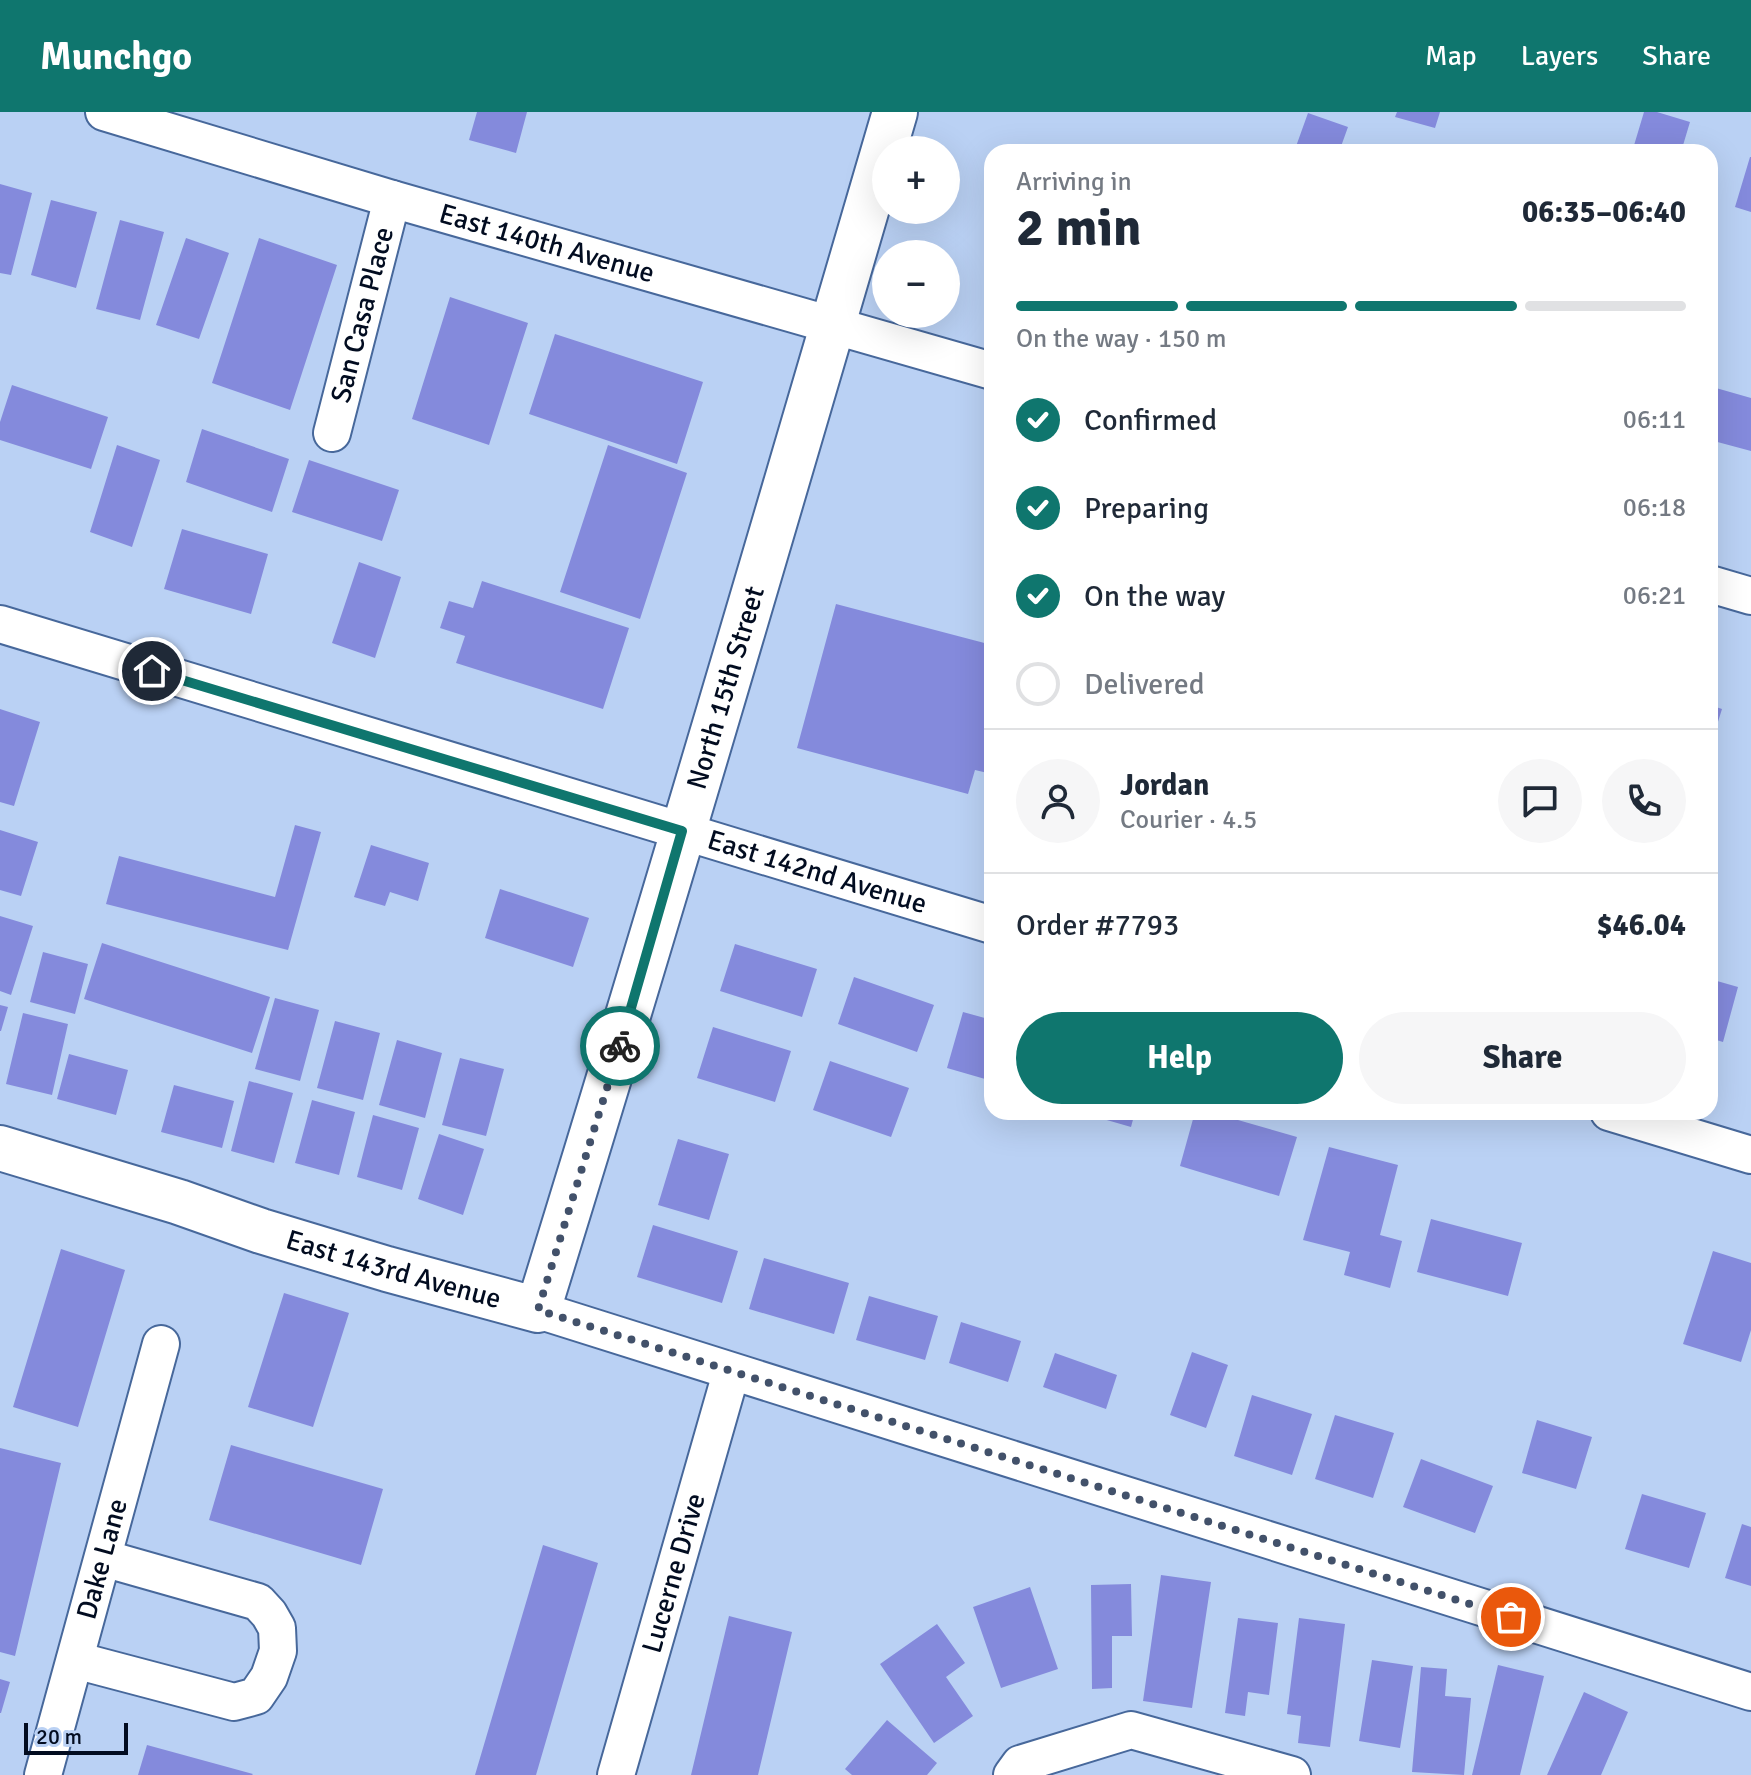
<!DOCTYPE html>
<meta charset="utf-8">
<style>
body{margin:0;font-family:Signika,sans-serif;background:#f6f6f7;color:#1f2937;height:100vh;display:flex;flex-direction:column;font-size:30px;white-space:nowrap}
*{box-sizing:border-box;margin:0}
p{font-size:26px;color:#747a83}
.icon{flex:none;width:44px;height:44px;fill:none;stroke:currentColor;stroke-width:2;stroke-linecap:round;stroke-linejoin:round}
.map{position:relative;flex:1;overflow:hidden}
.panel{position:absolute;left:984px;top:32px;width:734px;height:976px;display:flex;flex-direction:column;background:#fff;border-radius:24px;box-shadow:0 8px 32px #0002}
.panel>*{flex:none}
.buttons{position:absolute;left:872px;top:24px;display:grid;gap:16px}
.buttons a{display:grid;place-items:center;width:88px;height:88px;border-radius:50%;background:#fff;box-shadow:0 8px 32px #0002;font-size:40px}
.scale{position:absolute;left:24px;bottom:20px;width:104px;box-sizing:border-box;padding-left:8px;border:4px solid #020c20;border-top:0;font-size:22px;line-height:28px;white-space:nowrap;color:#020c20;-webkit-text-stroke:6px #bad1f4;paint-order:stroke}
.pin{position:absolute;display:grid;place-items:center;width:68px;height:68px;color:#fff;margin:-34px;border:4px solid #fff;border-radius:50%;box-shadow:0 2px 8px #0007}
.courier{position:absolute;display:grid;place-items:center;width:80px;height:80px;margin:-40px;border:6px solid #0f766e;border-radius:50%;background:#fff;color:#222;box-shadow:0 2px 10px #0007}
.head em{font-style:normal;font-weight:800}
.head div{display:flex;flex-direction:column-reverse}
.head{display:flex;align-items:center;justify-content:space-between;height:136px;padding:0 32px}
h1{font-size:52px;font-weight:800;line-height:60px}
.bar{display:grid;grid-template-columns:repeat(4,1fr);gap:12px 8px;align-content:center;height:96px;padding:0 32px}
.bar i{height:10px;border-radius:6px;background:#e0e1e3}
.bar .current{background:#0f766e}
.bar p{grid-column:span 4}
.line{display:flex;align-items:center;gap:20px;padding:0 32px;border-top:2px solid #e0e1e3}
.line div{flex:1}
.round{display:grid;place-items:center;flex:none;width:84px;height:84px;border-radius:42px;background:#f6f6f7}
ol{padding:0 32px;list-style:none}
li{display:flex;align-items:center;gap:24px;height:88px}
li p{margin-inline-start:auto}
li .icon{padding:8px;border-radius:50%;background:#0f766e;color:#fff;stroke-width:4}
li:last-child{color:#747a83}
li i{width:44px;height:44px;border:4px solid #e0e1e3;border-radius:50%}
.cta{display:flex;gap:16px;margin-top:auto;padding:16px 32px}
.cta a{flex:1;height:92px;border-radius:48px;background:#0f766e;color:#fff;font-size:32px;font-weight:800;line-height:92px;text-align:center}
.cta a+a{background:#f6f6f7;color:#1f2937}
header{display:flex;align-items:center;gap:48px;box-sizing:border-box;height:112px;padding:0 40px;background:#0f766e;color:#fff}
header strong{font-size:38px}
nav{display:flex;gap:44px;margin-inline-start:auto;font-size:28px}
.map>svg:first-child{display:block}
</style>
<header>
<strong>Munchgo</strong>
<nav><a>Map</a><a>Layers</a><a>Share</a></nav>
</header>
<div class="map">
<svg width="1751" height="1663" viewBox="0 0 1751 1663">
<rect width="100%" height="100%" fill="#bad1f4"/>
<path fill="#848adc" d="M477 0H527L516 41 469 28Z
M1397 0H1440L1435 16 1395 5Z
M1644 0H1657L1690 10 1681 40H1632Z
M1308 1 1348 15 1339 40H1294Z
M1750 45H1751V100L1735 95Z
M0 72 32 81 11 163 0 161Z
M51 88 97 100 76 176 31 163Z
M120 108 164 120 140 208 96 197Z
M186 126 229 141 199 227 156 213Z
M259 126 337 153 290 298 212 271Z
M450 185 528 211 489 333 412 307Z
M555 222 703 270 677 352 529 302Z
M12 273 108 305 91 357 0 328V310Z
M1716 276 1751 286V339L1710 328V299Z
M202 317 289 347 272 400 186 370Z
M117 333 160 348 132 435 90 420Z
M608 333 687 361 640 507 560 480Z
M309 348 399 378 382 429 292 400Z
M182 417 268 442 251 502 164 477Z
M359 450 401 465 375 546 332 531Z
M482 469 629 516 603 597 456 551 465 524 440 516 449 489 473 496Z
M836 492 992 533V662L975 658 968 682 797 636Z
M1710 593 1722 597 1711 632 1710 631Z
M0 597 40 610 14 694 0 690Z
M295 713 321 720 288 838 106 792 119 744 275 785Z
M0 718 38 730 21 784 0 778Z
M371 733 429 751 418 789 390 780 385 794 354 785Z
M500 777 589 806 573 855 485 826Z
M0 804 33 814 11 883 0 879Z
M102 831 270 885 252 941 84 887Z
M735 832 817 857 802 905 720 879Z
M43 840 88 852 75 902 30 890Z
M854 865 934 893 917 940 838 912Z
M1710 867 1738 875 1723 930 1710 926Z
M275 886 319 898 300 969 255 957Z
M0 893 8 895 1 919H0Z
M963 900 992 908V969L947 956Z
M23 901 68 912 52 983 6 972Z
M335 909 380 921 363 988 317 976Z
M713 915 791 939 775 990 697 966Z
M397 928 442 941 425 1006 379 993Z
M69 942 128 958 116 1003 57 987Z
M460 946 504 957 486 1024 442 1013Z
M830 949 909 976 891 1025 813 998Z
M249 969 293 981 274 1051 231 1039Z
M174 973 234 989 222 1036 161 1020Z
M312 988 355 1000 339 1063 295 1051Z
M1079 1000H1135L1131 1015Z
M1195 1000H1210L1297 1025 1279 1084 1180 1054Z
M373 1003 419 1016 402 1078 357 1065Z
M439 1022 484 1037 463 1103 418 1087Z
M678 1027 729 1042 709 1108 658 1093Z
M1329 1035 1398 1053 1380 1123 1402 1129 1390 1176 1344 1163 1350 1140 1303 1128Z
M1431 1107 1522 1131 1508 1184 1417 1160Z
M653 1113 738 1139 722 1191 637 1165Z
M61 1137 125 1158 78 1315 13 1295Z
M1713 1139 1751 1151V1218L1741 1250 1683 1232Z
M764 1146 849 1171 834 1222 749 1197Z
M284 1181 349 1201 313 1315 248 1295Z
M869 1184 938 1204 925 1248 856 1228Z
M961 1210 1021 1229 1008 1270 949 1251Z
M1192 1240 1228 1253 1206 1316 1170 1303Z
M1055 1241 1117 1263 1106 1297 1043 1275Z
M1252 1283 1312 1302 1292 1363 1234 1344Z
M1335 1303 1394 1321 1373 1386 1315 1367Z
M1537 1308 1592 1325 1576 1377 1522 1361Z
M231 1333 383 1377 361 1453 209 1408Z
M0 1336 61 1351 15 1544 0 1540Z
M1421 1347 1493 1374 1475 1421 1403 1395Z
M1642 1382 1706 1401 1689 1456 1625 1437Z
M1742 1412 1751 1415V1474L1725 1466Z
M543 1433 598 1451 536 1663H475Z
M1161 1463 1211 1470 1192 1596 1143 1589Z
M1131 1472 1132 1524H1112V1576L1092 1577 1091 1473Z
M1030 1475 1058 1557 1001 1576 973 1495Z
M729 1504 792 1520 758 1663H691Z
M1238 1506 1278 1511 1269 1583 1248 1580 1245 1604 1225 1601Z
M1299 1506 1345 1512 1330 1635 1298 1631 1301 1604 1287 1602Z
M937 1512 965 1551 946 1565 973 1604 934 1631 880 1552Z
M1372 1548 1413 1554 1400 1636 1359 1629Z
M1498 1553 1544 1564 1520 1663H1472Z
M1421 1555 1447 1557 1445 1584 1471 1586 1464 1663 1412 1660Z
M0 1567 10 1570 1 1601H0Z
M1584 1580 1628 1600 1601 1663H1547Z
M887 1608 937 1651 927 1663H852L845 1657Z
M147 1633 253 1662 252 1663H138Z"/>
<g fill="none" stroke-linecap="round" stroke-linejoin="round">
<defs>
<g id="street">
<path id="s1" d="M104 0 392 87 992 259"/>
<path id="s2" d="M332 321 392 87"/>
<path d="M1710 472 1751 484"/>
<path id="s3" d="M0 512 992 813"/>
<path d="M1609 1000 1751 1043"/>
<path d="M538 1198 1751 1580"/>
<path d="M75 1548 234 1590 256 1584 269 1565 278 1539 277 1516 269 1502 258 1490 103 1446"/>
<path id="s4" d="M43 1663 161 1232"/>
<path id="s5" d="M616 1663 731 1261"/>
<path d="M1012 1663 1020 1652 1131 1618 1292 1663"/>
</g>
<g id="secondary">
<path id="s6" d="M0 1036 179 1090 261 1119 387 1157 538 1198C661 800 778 400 895 0"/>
</g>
</defs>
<use href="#street" stroke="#47689b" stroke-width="40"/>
<use href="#secondary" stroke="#47689b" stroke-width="48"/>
<use href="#street" stroke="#fff" stroke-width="36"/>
<use href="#secondary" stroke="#fff" stroke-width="44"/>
</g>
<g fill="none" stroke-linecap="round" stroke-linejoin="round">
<path stroke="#42516a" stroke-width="8" stroke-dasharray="0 14.4" d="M620 934 538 1198 1511 1505"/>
<path stroke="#0f766e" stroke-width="10" d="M152 559 682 719 620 934"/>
</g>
<g text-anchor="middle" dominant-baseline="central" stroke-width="6" stroke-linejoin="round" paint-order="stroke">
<g font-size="28" fill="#020c20" stroke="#bad1f4">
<text stroke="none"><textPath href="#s1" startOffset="462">East 140th Avenue</textPath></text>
<text stroke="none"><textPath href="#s2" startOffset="122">San Casa Place</textPath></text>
<text stroke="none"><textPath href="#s6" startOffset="1212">North 15th Street</textPath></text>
<text stroke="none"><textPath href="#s3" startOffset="854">East 142nd Avenue</textPath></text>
<text stroke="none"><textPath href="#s6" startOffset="412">East 143rd Avenue</textPath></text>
<text stroke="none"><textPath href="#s4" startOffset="224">Dake Lane</textPath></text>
<text stroke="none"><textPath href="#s5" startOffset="210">Lucerne Drive</textPath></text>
</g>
</g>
</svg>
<div class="buttons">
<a>+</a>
<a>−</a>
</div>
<div class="scale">20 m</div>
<div class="pin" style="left:1511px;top:1505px;background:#ea580c"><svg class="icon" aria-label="bag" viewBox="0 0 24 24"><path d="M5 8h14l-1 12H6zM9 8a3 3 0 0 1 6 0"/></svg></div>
<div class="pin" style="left:152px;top:559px;background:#1f2937"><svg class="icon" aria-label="home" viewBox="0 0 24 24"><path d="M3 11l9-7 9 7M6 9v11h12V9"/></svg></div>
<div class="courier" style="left:620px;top:934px"><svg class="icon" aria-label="bike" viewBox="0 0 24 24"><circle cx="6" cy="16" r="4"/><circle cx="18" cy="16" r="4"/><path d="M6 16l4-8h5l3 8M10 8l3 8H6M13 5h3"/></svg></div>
<section class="panel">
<div class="head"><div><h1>2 min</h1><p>Arriving in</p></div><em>06:35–06:40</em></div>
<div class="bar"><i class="current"></i><i class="current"></i><i class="current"></i><i></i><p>On the way · 150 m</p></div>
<ol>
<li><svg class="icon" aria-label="check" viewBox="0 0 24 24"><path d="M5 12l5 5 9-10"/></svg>Confirmed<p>06:11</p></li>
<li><svg class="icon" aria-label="check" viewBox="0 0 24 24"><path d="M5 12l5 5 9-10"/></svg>Preparing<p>06:18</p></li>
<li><svg class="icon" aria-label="check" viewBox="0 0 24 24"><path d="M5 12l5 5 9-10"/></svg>On the way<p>06:21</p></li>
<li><i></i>Delivered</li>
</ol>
<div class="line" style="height:144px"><a class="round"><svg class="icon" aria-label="person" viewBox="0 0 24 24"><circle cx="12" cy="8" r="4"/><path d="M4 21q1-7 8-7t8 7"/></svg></a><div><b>Jordan</b><p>Courier · 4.5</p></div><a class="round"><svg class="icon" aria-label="chat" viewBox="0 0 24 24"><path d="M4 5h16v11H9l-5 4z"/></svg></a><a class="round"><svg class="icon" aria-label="phone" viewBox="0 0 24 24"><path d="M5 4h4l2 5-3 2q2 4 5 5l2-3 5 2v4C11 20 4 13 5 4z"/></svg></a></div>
<div class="line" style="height:104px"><div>Order #7793</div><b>$46.04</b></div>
<div class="cta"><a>Help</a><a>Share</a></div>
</section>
</div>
